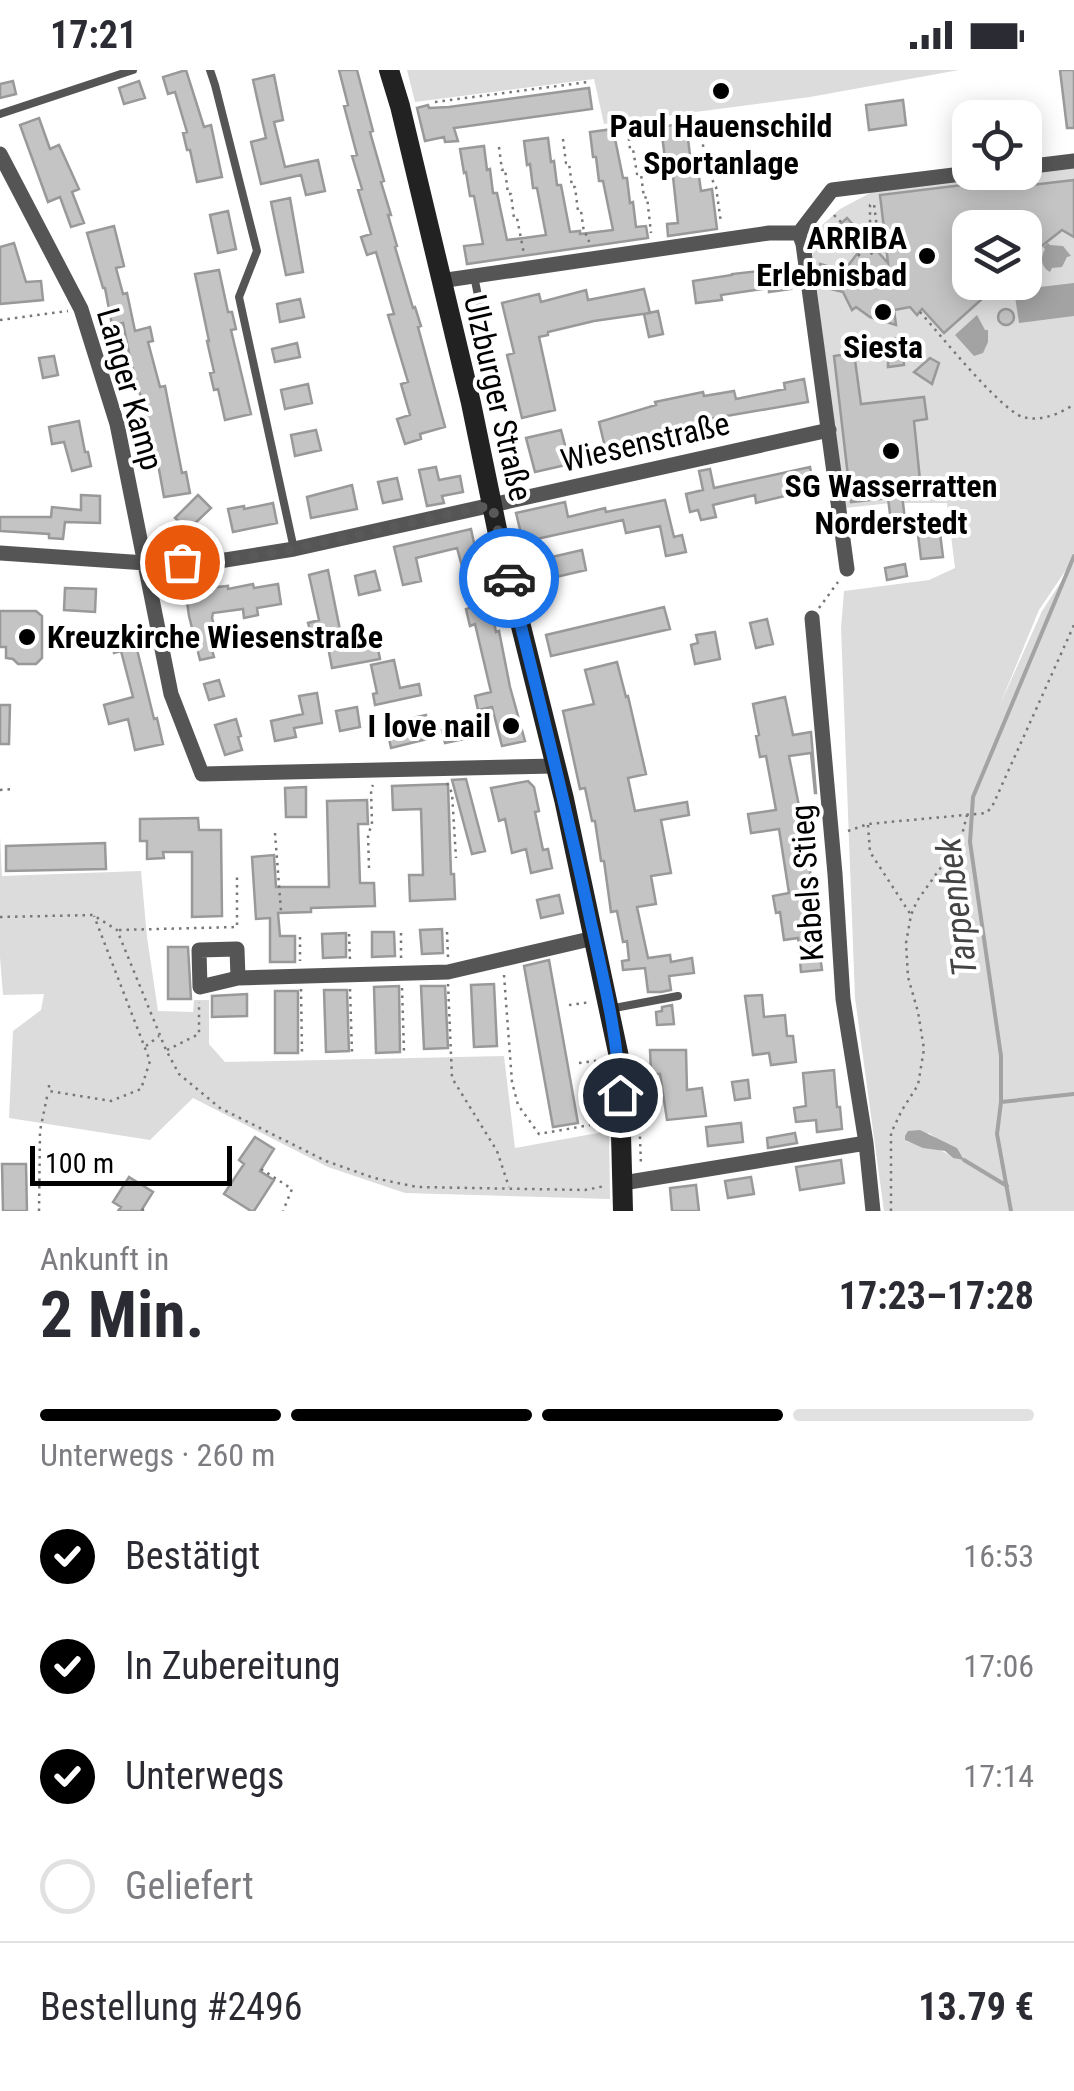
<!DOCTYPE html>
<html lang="de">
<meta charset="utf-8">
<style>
body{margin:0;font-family:"Roboto Condensed",sans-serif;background:#f7f7f7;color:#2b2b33;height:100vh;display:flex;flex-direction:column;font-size:38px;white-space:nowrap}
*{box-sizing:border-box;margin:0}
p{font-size:32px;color:#7c7c81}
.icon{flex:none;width:55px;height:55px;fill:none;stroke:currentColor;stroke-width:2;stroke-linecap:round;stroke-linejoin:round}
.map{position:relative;height:1141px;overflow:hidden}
.drawer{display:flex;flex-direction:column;background:#fff;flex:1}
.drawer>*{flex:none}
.fabs{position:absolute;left:952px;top:30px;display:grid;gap:20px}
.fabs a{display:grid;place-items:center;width:90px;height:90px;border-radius:20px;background:#fff;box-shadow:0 5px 25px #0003;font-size:50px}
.scale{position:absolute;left:30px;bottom:25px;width:202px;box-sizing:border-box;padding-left:10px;border:5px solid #000;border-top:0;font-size:28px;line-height:35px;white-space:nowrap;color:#000;-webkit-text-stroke:8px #fff;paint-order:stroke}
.pin{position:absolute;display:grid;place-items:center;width:85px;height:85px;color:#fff;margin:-42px;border:5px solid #fff;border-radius:50%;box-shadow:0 2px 10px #0007}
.courier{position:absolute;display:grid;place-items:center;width:100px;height:100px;margin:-50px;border:8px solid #1a73e8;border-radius:50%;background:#fff;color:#222;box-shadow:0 2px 12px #0007}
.summary em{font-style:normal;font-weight:700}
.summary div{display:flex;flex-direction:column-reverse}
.summary{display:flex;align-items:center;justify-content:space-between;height:170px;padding:0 40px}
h1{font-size:65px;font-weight:700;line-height:75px}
.bar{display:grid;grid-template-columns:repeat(4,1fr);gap:15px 10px;align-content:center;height:120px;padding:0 40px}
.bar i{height:12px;border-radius:8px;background:#e1e1e2}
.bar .selected{background:#000}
.bar p{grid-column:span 4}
.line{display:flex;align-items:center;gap:25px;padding:0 40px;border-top:2px solid #e1e1e2}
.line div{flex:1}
ol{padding:0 40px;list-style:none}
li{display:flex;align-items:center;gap:30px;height:110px}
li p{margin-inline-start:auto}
li .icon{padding:10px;border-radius:50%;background:#000;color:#fff;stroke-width:4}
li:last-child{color:#7c7c81}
li i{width:55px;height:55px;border:5px solid #e1e1e2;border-radius:50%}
.status{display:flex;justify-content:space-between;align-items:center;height:70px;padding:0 50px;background:#fff;direction:ltr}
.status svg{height:28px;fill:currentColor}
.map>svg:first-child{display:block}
</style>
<div class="status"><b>17:21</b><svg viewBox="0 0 49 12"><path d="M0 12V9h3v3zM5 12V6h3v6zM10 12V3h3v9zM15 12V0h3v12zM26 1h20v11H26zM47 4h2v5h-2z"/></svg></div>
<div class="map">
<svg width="1074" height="1141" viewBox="0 0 1074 1141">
<rect width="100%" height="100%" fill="#fff"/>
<path fill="#dcdcdc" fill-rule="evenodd" d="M407 0H959L810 27 604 54 594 9 415 32Z
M1074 96V488L1039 540 999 637 1042 541 1074 492V1141H884L855 928 841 558 844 521 929 510 955 498 947 433H891L845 438 810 166 840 139 874 121ZM970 158H1025V212H970ZM929 1063 938 1070 957 1078 953 1088C940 1076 921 1077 906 1071Z
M0 766 2 806 141 801 147 867 158 941 193 942 194 930H209V974L225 992 504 986 515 1078 609 1061 610 1129 405 1123 328 1097 193 1028 150 1070 9 1048 13 961 41 940 44 924 3 925 0 887Z"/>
<path fill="#a3a3a3" d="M1048 173 1050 175 1063 176 1071 186 1067 187 1062 197 1052 198 1050 202C1041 197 1040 188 1045 179L1043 177Z
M1074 213V246L1019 253 1014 220Z
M977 245 985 260H988V272L983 283 974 286 955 265Z
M920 1060 957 1078 964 1090 953 1088 945 1081 923 1078 905 1070V1066L908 1061Z"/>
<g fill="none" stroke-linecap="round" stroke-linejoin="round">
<path stroke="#a3a3a3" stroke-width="4" d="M1001 1032 1074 1024
M964 1090 1007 1116
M1011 1141 997 1064 1001 1032V986L970 772 973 727 1074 486"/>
</g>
<path fill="#c4c4c4" stroke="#999" stroke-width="2.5" d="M186 0 204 57 211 55 222 107 197 112 190 80H187L183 63 187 62 175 22 168 24 163 7Z
M339 0H357L373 61 370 62 384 111 381 112 391 145H388L397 176 395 177 413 238 415 237 421 256 418 257 445 357 420 364 421 369 405 374 397 349 410 345 401 314 408 312 388 245 394 244 376 182 367 185 361 167 371 164 358 120 362 119 352 86 357 85 344 36 348 35Z
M1060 0H1074V58H1067Z
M274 5 283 50 274 52 285 97 318 90 325 121 306 125 301 105 261 114 251 72 266 68 253 10Z
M13 11 16 24 0 28V14Z
M139 11 145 28 124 34 119 18Z
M589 18 592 39 454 58 458 71 445 72 444 67 425 71 417 38 428 35 429 38 449 37Z
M903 30 906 55 869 60 866 35Z
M39 48 50 79 59 75 79 119 72 122 84 153 71 157 60 127 48 132 20 55Z
M686 53 690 85H696L701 121 712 119 717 159 668 166 667 154 678 153 671 88 665 89 661 57Z
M613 59 623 108H627L630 133 633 132 636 157 646 156 648 168 467 194 464 176 483 174 474 126H470L466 102 464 103 460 79 484 76 487 100 490 99 493 123H497L507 170 524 168 546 165 537 118H533L530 94 527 95 524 71 548 68 551 92 554 91 557 115H561L570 162 580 161V164L613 160 603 111H599L596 87H593L590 62Z
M990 109V112L1005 110 1006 118 1074 110V167L1062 160 1034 182 1025 178V158H970V212H1001L944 263 922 239 917 245 910 237 894 240 896 255 870 247 856 237 852 240 843 222 831 219V210L819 205 820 194 844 201 860 180 838 156 847 148 888 193 880 125 979 113Z
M290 128 303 202 286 205 271 132Z
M228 141 236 179 218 183 210 145Z
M114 156 124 196 116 198 123 224 127 223 135 261 150 257 153 271 148 272 160 317 165 316 182 403 186 402 190 423 164 427 158 394 155 395 144 338 131 293 123 253 112 255 105 218H103L87 163Z
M14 173 26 212 41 211 43 230 0 234V177Z
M788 198 791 219 769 222V218L721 225 722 230 696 233 693 211 732 205V204Z
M219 200 228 242H232L236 259 231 260 251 344 225 350 218 319 214 320 210 303 214 302 207 271H209L195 204Z
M644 219 650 243 594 251 548 262V265L539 267 555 340 522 348 507 285 514 283 502 233 539 224 541 232 586 220 588 230Z
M300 229 304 247 280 252 277 234Z
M998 247a8 8 0 1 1 16 0a8 8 0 1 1-16 0Z
M658 241 663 264 649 267 644 244Z
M901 268 904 295 888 297V269Z
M297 273 300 287 275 292 272 279Z
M854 283 861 334 924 327 927 349 914 351 920 410 930 409 932 421 902 424 906 459 892 460 888 428 851 432 834 286Z
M54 286 58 305 43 308 39 288Z
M930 288 939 293 932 314 914 302Z
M804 309 808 332 709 349 710 352 679 361 662 364 661 362 605 377 599 352 656 335 655 332 703 322 704 326 734 321 736 329 785 319 784 313Z
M308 314 312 333 285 339 281 320Z
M79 351 85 382H88L91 396 72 401 64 372 52 374 49 357Z
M316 360 321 380 295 386 291 365Z
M561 360 570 394 535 402 526 368Z
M436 397 439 410 460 406 463 422 442 426 444 433 427 436 419 400Z
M810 397 814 419 756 433 755 425 713 435 716 447 701 450 698 440 690 442 686 424 703 420 699 401 710 399 714 418Z
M397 408 402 429 383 433 378 412Z
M352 415 357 439 311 448 307 427Z
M81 425 100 426V453L65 452 63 469 49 468V464L0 461V447H51L52 437 81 440Z
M198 425 211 438 188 460 175 448Z
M665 430 674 467 682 465 686 482 666 486 660 456 626 463 623 450 523 472 516 443 565 432 568 447 605 438 606 442Z
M273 433 277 453 233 462 228 439 244 436V439Z
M471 459 481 505H484L496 562 499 561 510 617 525 671 502 676 492 637 478 640 475 626 491 622 475 554 470 556 466 539 473 537 457 478 416 488 421 511 403 515 394 477Z
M940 463 943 487 921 489 918 465Z
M582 480 586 500 556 507 552 487Z
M905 494 907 506 887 510 885 498Z
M328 500 343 575 376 568 380 589 332 598 325 561 311 564 308 553 319 550 309 505Z
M375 501 380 520 359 525 355 506Z
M253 514 254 518 278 514 281 534 257 538 258 545 244 548 243 539 213 543 212 548 219 574 211 576 214 587 200 590 189 546 186 525 208 522V518L228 516V519Z
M65 518 96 519 95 542 64 540Z
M664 537 670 559 551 586 546 565Z
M0 541H36L42 546V588L36 594H18L13 589 6 588V577H0Z
M767 549 773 574 756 578 750 553Z
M715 562 720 589 695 594 691 575 698 573 696 565Z
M133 563 154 649 157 648 163 674 135 680 128 649 109 654 104 635 133 627 121 581 114 583 111 568Z
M394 590 400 618 419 614 421 625 375 635 373 624 377 623 371 595Z
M617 592 626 627 628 626 646 704 628 708 635 741 687 732 689 745 661 750 671 803 651 806 656 834 637 837 648 888 670 885 671 892 692 888 694 903 669 906 671 920 661 922H648L645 898 623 900 622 891 629 890 627 871 623 872 617 841 611 842 604 791H601L595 751H592L585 718 580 719 563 641 594 634 585 600Z
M219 610 224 626 209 630 204 614Z
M317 623 322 653 294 658 296 667 275 671 271 651 303 644 299 626Z
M785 627 793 665 811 662 816 723H815L811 683 789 686 808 781 811 810H806L812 849H815L822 900 801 902 798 868 784 870 780 842 776 843 773 826 789 823 779 759 751 763 748 744 776 740 766 686 760 687 756 666 759 665 753 634Z
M0 635H10L9 674H0Z
M357 637 360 657 340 661 336 641Z
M426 645 431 668 391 678 386 654Z
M236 649 241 666 238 667 242 680 225 685 215 655Z
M461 656 464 669 445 673 442 660Z
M466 709 485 781 472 784 452 710Z
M528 711 534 717 539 741 535 742 543 780 548 779 552 798 531 803 526 779 512 783 505 749 499 751 491 718Z
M448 714 451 804H454L455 829 410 831 409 805H423L421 739 393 740 392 716Z
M306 717V747H286L285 718Z
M367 730 368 754H358L360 813H374L375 836 311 838V842L278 843 280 866H295V892H270V848L256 849 252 787 274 785 276 817H329L327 731Z
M198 748 199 760H221L222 846 192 847V782H163L164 788 147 789V771H140V749Z
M105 773 106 799 6 801V776Z
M559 825 563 843 541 848 537 830Z
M442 859 443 883 422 884 420 860Z
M372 862H394L395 886 372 887Z
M346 863V887L323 888 322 864Z
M168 877H188L191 929H168Z
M549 890 578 1053 553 1057 524 896Z
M494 914 497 976 474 977 471 915Z
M399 916 400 982 376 983 374 917Z
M421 916H445L448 978 424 979Z
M324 920H347L349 981 326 982Z
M275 921H298V983H275Z
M247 924V946L212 947V926Z
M762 925 764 947 785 945 787 966H793L796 992 771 995 769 983 753 985 745 926Z
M672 935 674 954 657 955 656 942 662 941V937Z
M650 980H686L687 1020 702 1018 706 1046 667 1050 660 1004H651Z
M834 1000 837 1037H840L842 1059 817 1062 816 1050 796 1052 794 1038 806 1036 803 1003Z
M748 1010 750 1028 735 1030 732 1012Z
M741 1053 743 1072 708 1076 706 1057Z
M795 1063 797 1073 768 1078 767 1068Z
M255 1067 274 1079 260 1101 274 1110 254 1141H251L224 1124 244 1094 239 1090Z
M841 1090 844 1113 800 1120 796 1097Z
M2 1094H26L27 1141H3Z
M129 1107 153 1122 141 1141H118L121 1137 113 1132Z
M751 1107 754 1124 728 1128 725 1111Z
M696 1115 699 1141H672L670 1118Z"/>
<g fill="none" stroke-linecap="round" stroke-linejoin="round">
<path stroke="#777" stroke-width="2.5" stroke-dasharray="2.5 5" stroke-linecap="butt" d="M435 32 588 12
M700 52 706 98 716 117 721 153
M628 61 630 79H633L637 104H641L644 128 647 127 651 163
M563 69 566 93H569L572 117H575L578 141H581L584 163 588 166 589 172
M499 77 502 100 505 99 508 124H511L514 148H517L524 184
M834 145 875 187
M859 158 870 172V135L874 134 879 174 870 182
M858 186 865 179
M920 242C939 263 1000 340 1023 347 1039 352 1061 344 1074 334
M0 250 68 241
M819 538 838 512
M447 713 452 723 456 788
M0 720 14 719
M868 755 870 782 911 845
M848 761 868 754 986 743 992 737 1074 555
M275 763 281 841
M369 798 368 764 372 755 371 719 373 715
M0 847 93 845 117 860 166 980 179 1004 220 1038 326 1091 374 1108 417 1117 585 1120 605 1116
M119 860 237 857V807
M447 862 448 887
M401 863V890
M349 864 350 891
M300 867V891
M504 905 512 1012 518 1035 539 1064 590 1055
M448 914 452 1008 497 1081 509 1117
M402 918 404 982
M301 919 302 983
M350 919 352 982
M569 935 591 932
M146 976 159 966
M167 980 199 964V932
M579 993 602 990
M638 1014 641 1095
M49 1015V1021L111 1031 141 1019 150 991 94 846
M261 1099 292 1119 283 1141
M142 1139 144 1141
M39 1141 40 1061 48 1022
M891 1141V1063L902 1040 918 1015 924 979 918 942 908 907 906 873 911 845 917 831 961 769 967 745"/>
<path stroke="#555" stroke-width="8" d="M210 0 215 15 257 181 239 227 294 479
M0 44 133 0
M474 206 484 255
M609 939 678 926"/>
<path stroke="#555" stroke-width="15" d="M0 84 81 239 117 354 171 624 202 704 555 696
M1025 97 1074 91
M799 163 832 120 978 102
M440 211 769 163H799L803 174 847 499
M0 483 146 493 219 491 294 479 829 360
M812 548 835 804 843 929 866 1073 873 1141
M238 908 237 879 199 880 200 917 238 908 448 902 594 868
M623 1113 866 1073"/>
<path stroke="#222" stroke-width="20" d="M389 0 400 36 471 333 498 464 564 729 619 987 623 1141"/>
</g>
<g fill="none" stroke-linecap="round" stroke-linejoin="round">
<path stroke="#595959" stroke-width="10" stroke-dasharray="0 18" d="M182 492 220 491 294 479 492 435 509 508"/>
<path stroke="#1a73e8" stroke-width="12" d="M509 508C537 620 565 731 589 844 602 904 618 964 620 1025"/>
</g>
<g fill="#000" stroke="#fff" stroke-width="4">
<circle cx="721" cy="21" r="10"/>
<circle cx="927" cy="186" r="10"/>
<circle cx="883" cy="242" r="10"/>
<circle cx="891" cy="381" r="10"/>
<circle cx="27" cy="567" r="10"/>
<circle cx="511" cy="656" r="10"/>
</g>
<g text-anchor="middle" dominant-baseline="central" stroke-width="8" stroke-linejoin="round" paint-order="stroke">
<g font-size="32" font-weight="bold" fill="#000" stroke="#fff">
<text x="721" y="56">Paul Hauenschild<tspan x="721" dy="37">Sportanlage</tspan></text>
<text x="907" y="168" text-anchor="end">ARRIBA<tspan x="907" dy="37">Erlebnisbad</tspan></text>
<text x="883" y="277">Siesta</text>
<text x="891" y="416">SG Wasserratten<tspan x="891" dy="37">Norderstedt</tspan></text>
<text x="47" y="567" text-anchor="start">Kreuzkirche Wiesenstraße</text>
<text x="491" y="656" text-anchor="end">I love nail</text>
</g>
<g font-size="32" fill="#000" stroke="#fff">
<text transform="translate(130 319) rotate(74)">Langer Kamp</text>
<text transform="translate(498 328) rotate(77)">Ulzburger Straße</text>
<text transform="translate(645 372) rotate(-13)">Wiesenstraße</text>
<text transform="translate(807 813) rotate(-94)">Kabels Stieg</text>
</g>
<g font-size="35" font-style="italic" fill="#444" stroke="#fff">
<text transform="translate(957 837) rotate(-97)">Tarpenbek</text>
</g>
</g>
</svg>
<div class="fabs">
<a><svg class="icon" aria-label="locate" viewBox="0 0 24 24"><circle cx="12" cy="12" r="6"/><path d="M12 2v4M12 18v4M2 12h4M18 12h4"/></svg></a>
<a><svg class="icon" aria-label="layers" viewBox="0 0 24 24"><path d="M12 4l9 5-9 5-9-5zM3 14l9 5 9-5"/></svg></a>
</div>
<div class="scale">100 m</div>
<div class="pin" style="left:182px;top:492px;background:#ea580c"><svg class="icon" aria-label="bag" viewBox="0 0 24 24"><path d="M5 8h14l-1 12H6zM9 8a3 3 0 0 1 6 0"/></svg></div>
<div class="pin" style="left:620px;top:1025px;background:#1f2937"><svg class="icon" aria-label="home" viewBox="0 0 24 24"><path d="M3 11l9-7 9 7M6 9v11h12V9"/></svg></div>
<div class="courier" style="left:509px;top:508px"><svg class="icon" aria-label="car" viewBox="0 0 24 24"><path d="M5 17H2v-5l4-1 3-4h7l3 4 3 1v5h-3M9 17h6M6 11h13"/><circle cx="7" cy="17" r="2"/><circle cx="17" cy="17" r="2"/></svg></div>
</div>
<section class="drawer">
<div class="summary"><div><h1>2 Min.</h1><p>Ankunft in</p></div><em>17:23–17:28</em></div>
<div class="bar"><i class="selected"></i><i class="selected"></i><i class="selected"></i><i></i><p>Unterwegs · 260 m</p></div>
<ol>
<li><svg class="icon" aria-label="check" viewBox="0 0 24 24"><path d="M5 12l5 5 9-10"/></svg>Bestätigt<p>16:53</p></li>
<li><svg class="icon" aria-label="check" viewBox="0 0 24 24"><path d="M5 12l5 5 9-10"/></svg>In Zubereitung<p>17:06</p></li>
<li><svg class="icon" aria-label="check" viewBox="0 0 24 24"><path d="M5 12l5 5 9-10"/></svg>Unterwegs<p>17:14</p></li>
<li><i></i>Geliefert</li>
</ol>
<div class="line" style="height:130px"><div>Bestellung #2496</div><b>13.79 €</b></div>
</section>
